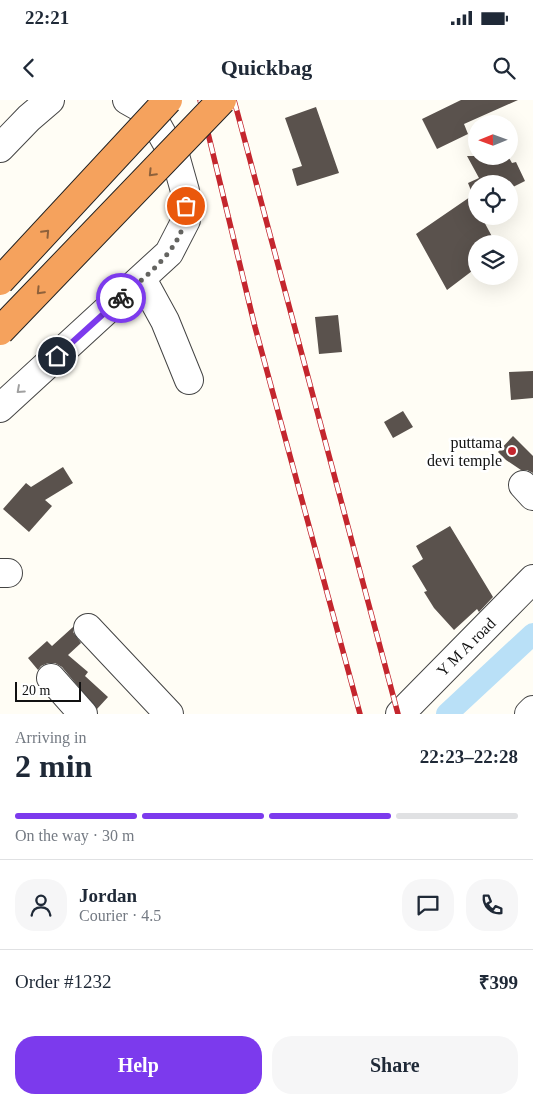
<!DOCTYPE html>
<meta charset="utf-8">
<style>
body{margin:0;font-family:Georgia,serif;background:#f6f6f7;color:#1f2937;height:100vh;display:flex;flex-direction:column;font-size:19px;white-space:nowrap}
*{box-sizing:border-box;margin:0}
p{font-size:16px;color:#747a83}
.icon{flex:none;width:28px;height:28px;fill:none;stroke:currentColor;stroke-width:2;stroke-linecap:round;stroke-linejoin:round}
.map{position:relative;height:614px;overflow:hidden}
.drawer{display:flex;flex-direction:column;background:#fff;flex:1}
.drawer>*{flex:none}
.needle{width:32px;rotate:269deg}
.buttons{position:absolute;left:468px;top:15px;display:grid;gap:10px}
.buttons a{display:grid;place-items:center;width:50px;height:50px;border-radius:50%;background:#fff;box-shadow:0 5px 20px #0002;font-size:25px}
.scale{position:absolute;left:15px;bottom:12px;width:66px;box-sizing:border-box;padding-left:5px;border:2px solid #111;border-top:0;font-size:14px;line-height:18px;white-space:nowrap;color:#111;-webkit-text-stroke:4px #fff;paint-order:stroke}
.pin{position:absolute;display:grid;place-items:center;width:42px;height:42px;color:#fff;margin:-21px;border:2px solid #fff;border-radius:50%;box-shadow:0 1px 5px #0007}
.courier{position:absolute;display:grid;place-items:center;width:50px;height:50px;margin:-25px;border:4px solid #7c3aed;border-radius:50%;background:#fff;color:#222;box-shadow:0 1px 6px #0007}
.overview em{font-style:normal;font-weight:700}
.overview div{display:flex;flex-direction:column-reverse}
.overview{display:flex;align-items:center;justify-content:space-between;height:85px;padding:0 15px}
h1{font-size:32px;font-weight:700;line-height:38px}
.bar{display:grid;grid-template-columns:repeat(4,1fr);gap:8px 5px;align-content:center;height:60px;padding:0 15px}
.bar i{height:6px;border-radius:4px;background:#e0e1e3}
.bar .active{background:#7c3aed}
.bar p{grid-column:span 4}
.line{display:flex;align-items:center;gap:12px;padding:0 15px;border-top:1px solid #e0e1e3}
.line div{flex:1}
.round{display:grid;place-items:center;flex:none;width:52px;height:52px;border-radius:20px;background:#f6f6f7}
.action{display:flex;gap:10px;margin-top:auto;padding:10px 15px}
.action a{flex:1;height:58px;border-radius:20px;background:#7c3aed;color:#fff;font-size:20px;font-weight:700;line-height:58px;text-align:center}
.action a+a{background:#f6f6f7;color:#1f2937}
.status{display:flex;justify-content:space-between;align-items:center;height:35px;padding:0 25px;background:#fff;direction:ltr}
.status svg{height:14px;fill:currentColor}
header{display:flex;justify-content:space-between;align-items:center;height:65px;padding:0 15px;background:#fff;font-size:22px;font-weight:700}
.map>svg:first-child{display:block}
</style>
<div class="status"><b>22:21</b><svg viewBox="0 0 49 12"><path d="M0 12V9h3v3zM5 12V6h3v6zM10 12V3h3v9zM15 12V0h3v12zM26 1h20v11H26zM47 4h2v5h-2z"/></svg></div>
<header><svg class="icon" aria-label="back" viewBox="0 0 24 24"><path d="M15 5l-7 7 7 7"/></svg>Quickbag<svg class="icon" aria-label="search" viewBox="0 0 24 24"><circle cx="10" cy="10" r="6"/><path d="M15 15l6 6"/></svg></header>
<div class="map">
<svg width="533" height="614" viewBox="0 0 533 614">
<rect width="100%" height="100%" fill="#fffdf5"/>
<g fill="none" stroke-linecap="round" stroke-linejoin="round">
<path stroke="#3f96cf" stroke-width="7" d="M454 606 456 614"/>
<path stroke="#b9e0f7" stroke-width="22" d="M447 614 533 534"/>
</g>
<path fill="#5a524d" d="M461 0H518L464 24 468 34 437 49 422 19Z
M316 7 339 73 297 86 292 69 302 66 285 18Z
M467 56H508L512 63 516 62 525 81 509 89V84H476V103L468 83 479 78Z
M470 97 476 108V116H481L496 144H476V168L447 190 416 134Z
M338 215 342 252 319 254 315 217Z
M533 271V298L511 300 509 272Z
M403 311 413 327 393 338 384 322Z
M513 336 533 356V373L527 370H521L506 360 498 352Z
M63 367 73 383 45 400 52 406 29 432 3 409 26 383 31 387Z
M450 426 493 497 479 512 477 509 454 530 434 508 424 492 427 491 412 466 423 459 416 446Z
M73 527V532L81 543 68 555 88 572 85 576 108 597 97 609 62 567 55 563H48L41 566 38 570 28 558 47 541 52 546Z"/>
<g fill="none" stroke-linecap="round" stroke-linejoin="round">
<defs>
<path id="minor" d="M0 48 29 18 50 0
M142 179 165 221 189 280
M0 308 169 153 186 120 185 91 176 59 150 13 127 0
M523 385 533 396
M0 473H8
M88 528 169 614
M51 578 83 614
M400 614 533 479
M529 614 533 610"/>
</defs>
<use href="#minor" stroke="#444" stroke-width="30"/>
<use href="#minor" stroke="#fff" stroke-width="28"/>
<defs>
<path id="rail" d="M200 0 255 227 360 614
M234 0 398 614"/>
</defs>
<use href="#rail" stroke="#c4262e" stroke-width="5.5"/>
<use href="#rail" stroke="#fff" stroke-width="4" stroke-dasharray="11" stroke-linecap="butt"/>
<defs>
<path id="highway-bridge" d="M0 181 168 0
M0 231 222 0"/>
</defs>
<use href="#highway-bridge" stroke="#222" stroke-width="30" stroke-linecap="butt"/>
<use href="#highway-bridge" stroke="#f5a25d" stroke-width="28"/>
</g>
<defs><path id="oneway-chevron" d="M-2-3.5L2.5 0L-2 3.5" fill="none" stroke-width="1.6" stroke-linecap="round" stroke-linejoin="round" transform="scale(1.25)"/></defs>
<g stroke="#8e613b">
<use href="#oneway-chevron" transform="translate(152 73) rotate(134)"/>
<use href="#oneway-chevron" transform="translate(46 133) rotate(-47)"/>
<use href="#oneway-chevron" transform="translate(40 191) rotate(134)"/>
</g>
<use stroke="#a0a0a0" href="#oneway-chevron" transform="translate(20 290) rotate(138)"/>
<g fill="none" stroke-linecap="round" stroke-linejoin="round">
<path stroke="#646461" stroke-width="5" stroke-dasharray="0 9" d="M121 198C148 174 187 146 186 106"/>
<path stroke="#7c3aed" stroke-width="6" d="M57 256 121 198"/>
</g>
<circle fill="#c4262e" stroke="#fff" stroke-width="2" cx="512" cy="351" r="5"/>
<g text-anchor="middle" dominant-baseline="central" stroke-width="5" stroke-linejoin="round" paint-order="stroke">
<g font-size="16" fill="#111" stroke="#fff" text-anchor="end">
<text x="502" y="342">puttama<tspan x="502" dy="18">devi temple</tspan></text>
</g>
<g font-size="16" fill="#111" stroke="#fff">
<text transform="translate(466 547) rotate(-45)">Y M A road</text>
</g>
</g>
</svg>
<div class="buttons">
<a><svg class="needle" viewBox="-14 -14 28 28"><path d="M0-13l5 13h-10z" fill="#e53935"/><path d="M0 13l5-13h-10z" fill="#747a83"/></svg></a>
<a><svg class="icon" aria-label="locate" viewBox="0 0 24 24"><circle cx="12" cy="12" r="6"/><path d="M12 2v4M12 18v4M2 12h4M18 12h4"/></svg></a>
<a><svg class="icon" aria-label="layers" viewBox="0 0 24 24"><path d="M12 4l9 5-9 5-9-5zM3 14l9 5 9-5"/></svg></a>
</div>
<div class="scale">20 m</div>
<div class="pin" style="left:186px;top:106px;background:#ea580c"><svg class="icon" aria-label="bag" viewBox="0 0 24 24"><path d="M5 8h14l-1 12H6zM9 8a3 3 0 0 1 6 0"/></svg></div>
<div class="pin" style="left:57px;top:256px;background:#1f2937"><svg class="icon" aria-label="home" viewBox="0 0 24 24"><path d="M3 11l9-7 9 7M6 9v11h12V9"/></svg></div>
<div class="courier" style="left:121px;top:198px"><svg class="icon" aria-label="bike" viewBox="0 0 24 24"><circle cx="6" cy="16" r="4"/><circle cx="18" cy="16" r="4"/><path d="M6 16l4-8h5l3 8M10 8l3 8H6M13 5h3"/></svg></div>
</div>
<section class="drawer">
<div class="overview"><div><h1>2 min</h1><p>Arriving in</p></div><em>22:23–22:28</em></div>
<div class="bar"><i class="active"></i><i class="active"></i><i class="active"></i><i></i><p>On the way · 30 m</p></div>
<div class="line" style="height:90px"><a class="round"><svg class="icon" aria-label="person" viewBox="0 0 24 24"><circle cx="12" cy="8" r="4"/><path d="M4 21q1-7 8-7t8 7"/></svg></a><div><b>Jordan</b><p>Courier · 4.5</p></div><a class="round"><svg class="icon" aria-label="chat" viewBox="0 0 24 24"><path d="M4 5h16v11H9l-5 4z"/></svg></a><a class="round"><svg class="icon" aria-label="phone" viewBox="0 0 24 24"><path d="M5 4h4l2 5-3 2q2 4 5 5l2-3 5 2v4C11 20 4 13 5 4z"/></svg></a></div>
<div class="line" style="height:65px"><div>Order #1232</div><b>₹399</b></div>
<div class="action"><a>Help</a><a>Share</a></div>
</section>
